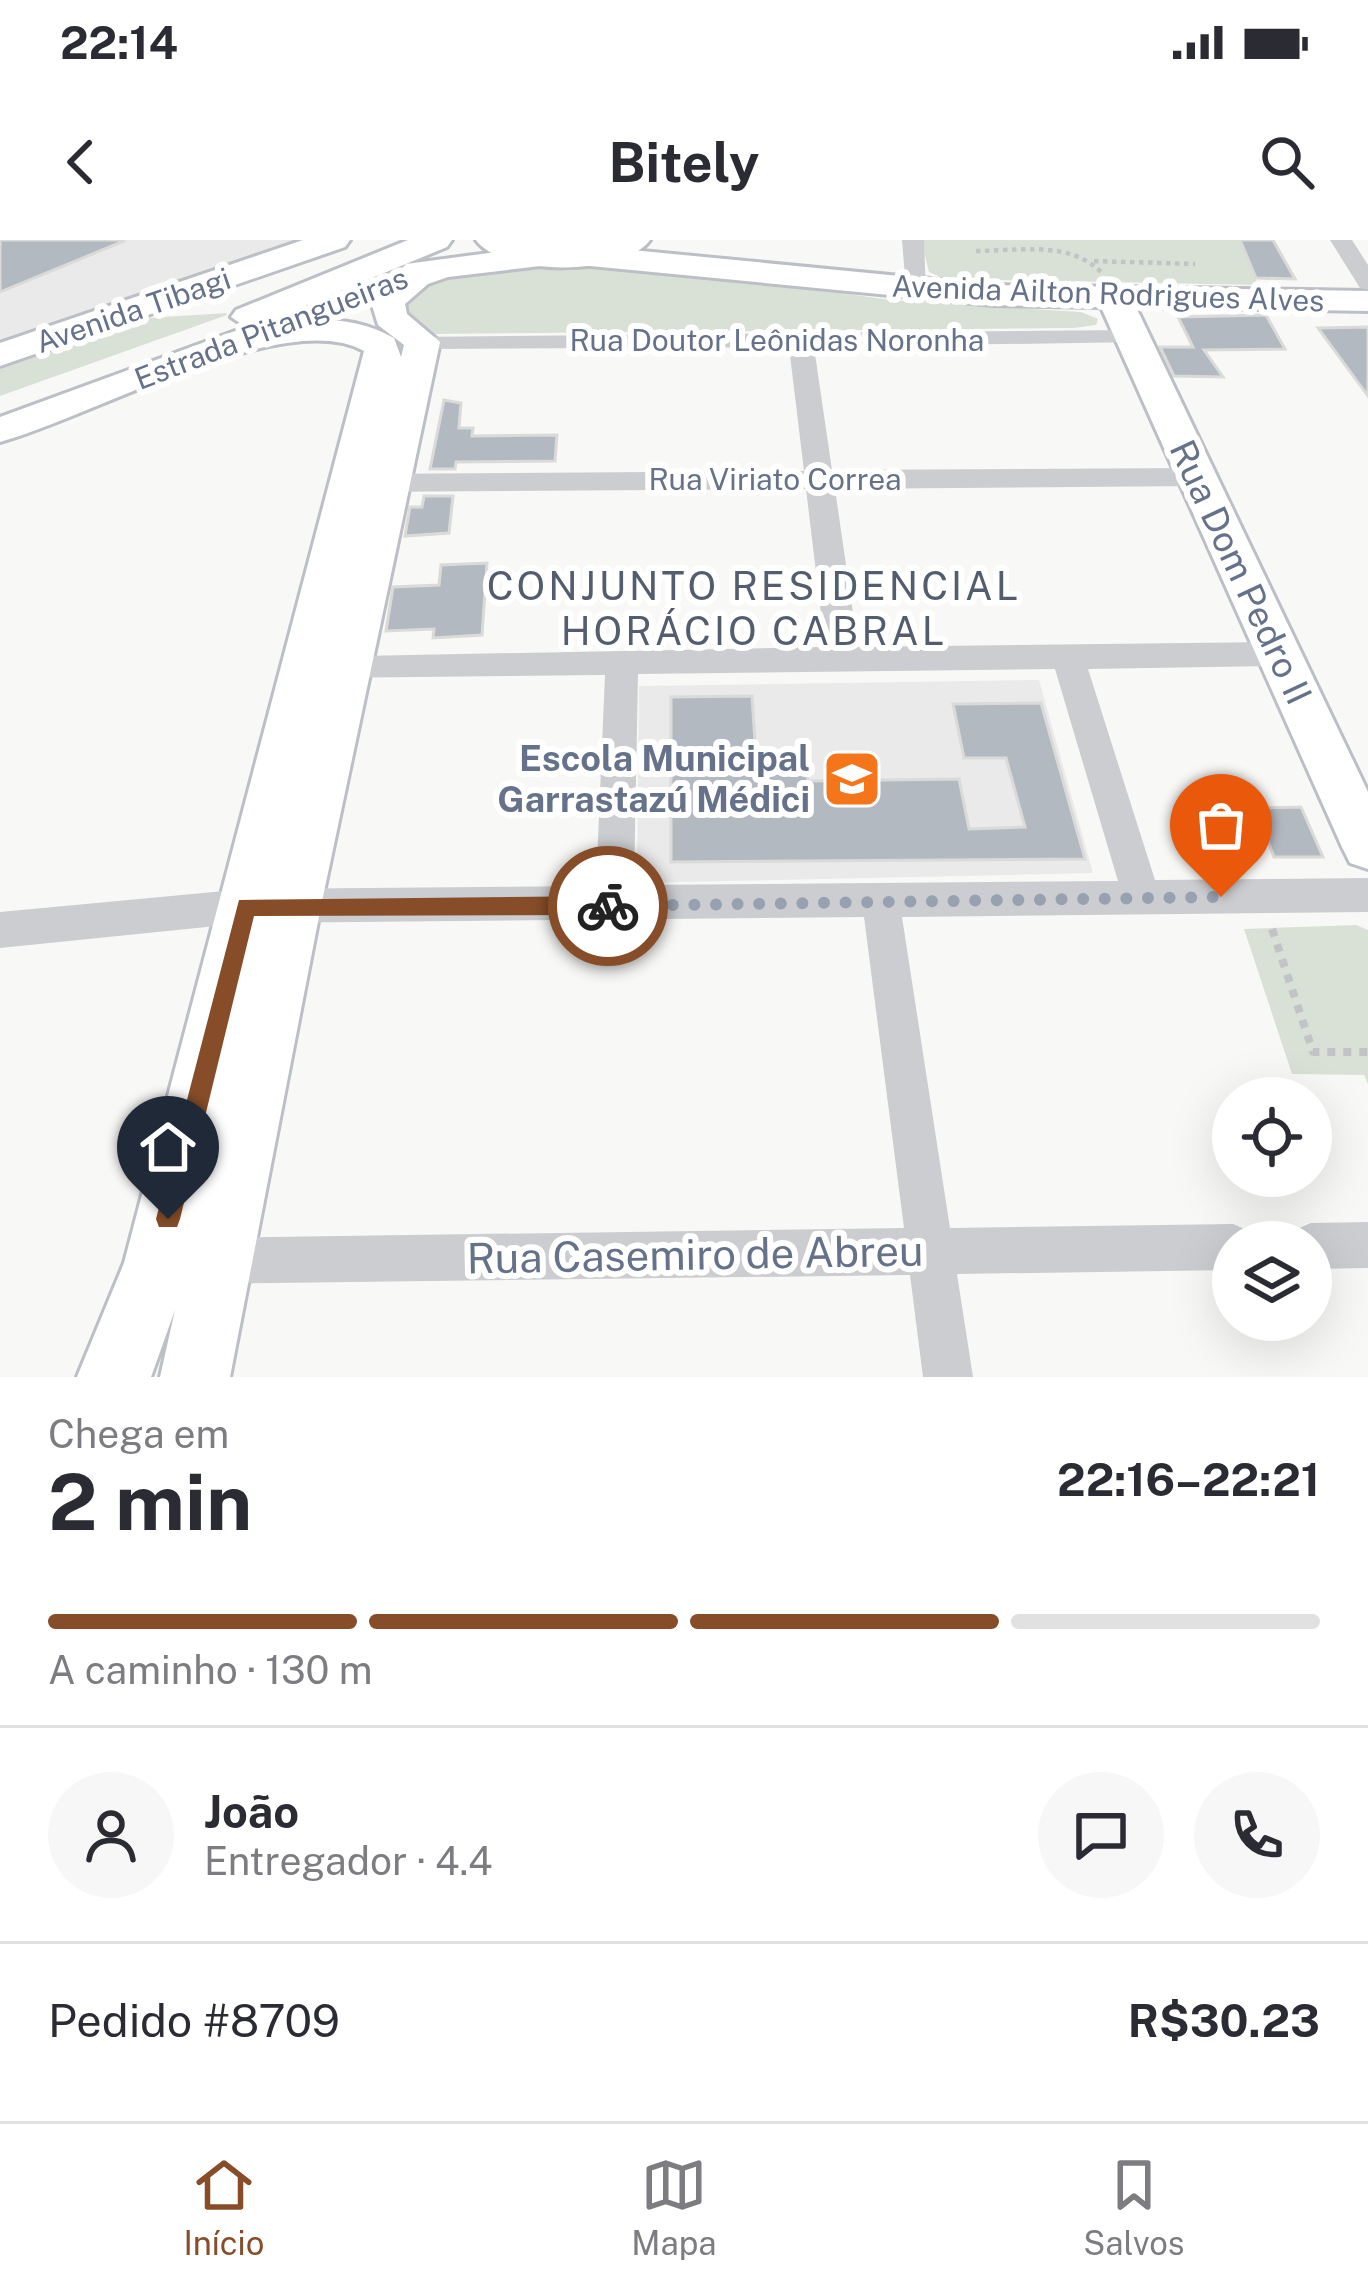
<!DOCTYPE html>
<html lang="pt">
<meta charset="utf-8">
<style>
body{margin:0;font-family:"Public Sans",sans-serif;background:#f7f7f7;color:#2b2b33;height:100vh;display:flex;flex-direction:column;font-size:45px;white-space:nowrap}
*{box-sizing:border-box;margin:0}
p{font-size:39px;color:#7c7c81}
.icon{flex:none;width:66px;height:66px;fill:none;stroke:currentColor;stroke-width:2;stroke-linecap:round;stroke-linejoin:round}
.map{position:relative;height:1137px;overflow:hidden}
.panel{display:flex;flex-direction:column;background:#fff;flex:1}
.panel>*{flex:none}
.fabs{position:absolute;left:1212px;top:837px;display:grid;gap:24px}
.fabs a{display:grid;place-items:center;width:120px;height:120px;border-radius:50%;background:#fff;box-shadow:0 12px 48px #0002;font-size:60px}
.pin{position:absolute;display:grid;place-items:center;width:102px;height:102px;color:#fff;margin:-123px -51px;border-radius:50% 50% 50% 0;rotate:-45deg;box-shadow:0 0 12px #0007}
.pin .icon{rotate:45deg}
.courier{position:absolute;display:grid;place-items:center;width:120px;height:120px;margin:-60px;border:9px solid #864d28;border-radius:50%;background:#fff;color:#222;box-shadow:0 3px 15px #0007}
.head em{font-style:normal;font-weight:700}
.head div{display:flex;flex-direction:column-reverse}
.head{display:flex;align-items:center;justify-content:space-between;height:204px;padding:0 48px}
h1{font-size:78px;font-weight:700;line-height:90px}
.bar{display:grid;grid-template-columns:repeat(4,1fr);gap:18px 12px;align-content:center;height:144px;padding:0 48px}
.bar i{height:15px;border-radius:9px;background:#e1e1e2}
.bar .active{background:#864d28}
.bar p{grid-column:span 4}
.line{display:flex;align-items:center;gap:30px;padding:0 48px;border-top:3px solid #e1e1e2}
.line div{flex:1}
.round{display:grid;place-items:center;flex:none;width:126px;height:126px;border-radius:63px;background:#f7f7f7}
.status{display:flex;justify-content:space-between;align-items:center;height:84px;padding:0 60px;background:#fff;direction:ltr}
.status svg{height:33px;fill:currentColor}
header{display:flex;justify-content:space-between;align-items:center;height:156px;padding:0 48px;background:#fff;font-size:54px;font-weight:700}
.tab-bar{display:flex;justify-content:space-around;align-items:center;height:168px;border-top:3px solid #e1e1e2;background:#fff;font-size:33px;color:#7c7c81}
.tab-bar a{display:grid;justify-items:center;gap:6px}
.tab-bar .active{color:#864d28}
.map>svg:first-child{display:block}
</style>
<div class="status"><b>22:14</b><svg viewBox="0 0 49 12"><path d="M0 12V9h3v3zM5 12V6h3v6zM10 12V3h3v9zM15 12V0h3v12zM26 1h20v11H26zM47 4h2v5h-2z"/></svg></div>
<header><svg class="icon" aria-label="back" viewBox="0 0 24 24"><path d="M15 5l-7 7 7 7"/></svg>Bitely<svg class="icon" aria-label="search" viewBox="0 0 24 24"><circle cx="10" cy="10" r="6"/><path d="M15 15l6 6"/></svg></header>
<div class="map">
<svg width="1368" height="1137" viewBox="0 0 1368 1137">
<rect width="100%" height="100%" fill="#f8f9f6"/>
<path fill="#e9eae9" d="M0 0H304L0 101Z
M1039 440 1093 633 637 643 639 446Z"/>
<path fill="#d9e1d6" d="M921 0H1240L1258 45 945 39 929 32Z
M632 24 891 60 1081 72 1098 79 1096 85 1074 88 435 94 417 87 402 68C418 14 584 25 632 24Z
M226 73 227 75 0 156V128L148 78Z
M1356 685 1368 690V844L1364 835 1292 834 1244 689Z"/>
<path fill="#b3b9c1" stroke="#dadbd8" stroke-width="3" d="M0 0H124V1L0 52Z
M1240 0H1273L1295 39 1256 38Z
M1266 75 1285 109 1204 110 1223 137 1174 136 1160 107H1193L1178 77Z
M1368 87V156L1318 88Z
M444 160 461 163 459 188H473L472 196 557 195 555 221 456 222 455 229H430Z
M424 256H453L449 293 405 296 410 267H422Z
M487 323 482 395 433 398 434 389 386 391 393 347 439 345 441 325Z
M752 456 757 533 807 534 808 541 959 539 969 589 1025 587 1006 518H964L953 464 1041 463 1085 619 671 622V457Z
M1301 567 1323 617H1274L1255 568Z"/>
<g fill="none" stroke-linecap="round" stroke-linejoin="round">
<defs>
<path id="secondary" d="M303 0H350L345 7 0 126V103Z
M408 0H452L447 7 258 85C309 82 345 71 394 98L401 117 404 105 378 85 371 62 406 24 549 5 564 14 580 5 993 45 1368 51V71L1136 67 1368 552V629L1350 623 1342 607 1101 67 993 65 580 25 564 16 549 25 448 37 428 44 405 64 407 74 440 102 321 666 230 1137H160L175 1070 151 1137H77L124 1023 364 111C286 66 87 179 0 202V177L246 87 231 77 236 70Z"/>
<path id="highway" d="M476 0H650C625 36 502 37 476 0Z"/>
</defs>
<use href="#secondary" stroke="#bcc0c6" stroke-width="6"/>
<use href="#highway" stroke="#bcbec2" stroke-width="6"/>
<path stroke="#c1c3c6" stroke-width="4.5" stroke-dasharray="4.5 4.5" stroke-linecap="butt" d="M976 11C1017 11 1069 0 1101 32
M1094 21 1195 24"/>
<path stroke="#c1c3c6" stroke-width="8" stroke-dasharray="8 8" stroke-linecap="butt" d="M1272 689 1313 812H1368"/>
<path fill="#cbcdd1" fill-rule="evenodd" d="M902 0H924L926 54 906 49Z
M1330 0H1352L1368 25V50L1360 48Z
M1131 90 1143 97 1140 102 814 107 832 230 1197 228 1211 237 1197 246 835 249 858 407 1279 402 1295 414 1279 426 1088 429 1155 640 1368 638V672L902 677 950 988 1233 984 1249 991 1254 1002H1233V1030L957 1034 973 1137H923L910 1035 203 1044 186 1038 180 1021 186 1004 203 998 904 988 864 677 246 683 0 708V672L246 649 596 646 605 435 322 438 310 435 306 426 310 417 825 407 806 249 362 252 348 243 362 234 804 231 789 107 422 109 410 102 413 97ZM1055 429 1118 641 634 645 638 434Z
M1368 982V1028L1311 1029V1002H1289L1295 990 1311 983Z"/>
<use href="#secondary" fill="#fff" fill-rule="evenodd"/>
<use href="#highway" fill="#fff" fill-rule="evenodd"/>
</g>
<path fill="#864d28" d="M608 656 619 666 608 675 254 676 180 979 177 987H159L156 979 239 660Z"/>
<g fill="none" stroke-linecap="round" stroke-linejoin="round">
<path stroke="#98a1b0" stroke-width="12" stroke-dasharray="0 21.6" d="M608 666 1221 657"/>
</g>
<defs>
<symbol id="school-square" viewBox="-11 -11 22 22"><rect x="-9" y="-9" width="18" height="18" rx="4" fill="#f5761a" stroke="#fff"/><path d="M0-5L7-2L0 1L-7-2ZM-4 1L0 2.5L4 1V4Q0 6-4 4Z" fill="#fff"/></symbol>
</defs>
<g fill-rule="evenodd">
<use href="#school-square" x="819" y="506" width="66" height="66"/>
</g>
<g text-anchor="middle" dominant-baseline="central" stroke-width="12" stroke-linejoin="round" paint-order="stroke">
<g font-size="30" fill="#65728a" stroke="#fff">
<text transform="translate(1108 53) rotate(2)">Avenida Ailton Rodrigues Alves</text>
<text transform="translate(133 70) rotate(-19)">Avenida Tibagi</text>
<text transform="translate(271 88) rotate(-21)">Estrada Pitangueiras</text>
<text x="777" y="100">Rua Doutor Leônidas Noronha</text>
<text x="775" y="239">Rua Viriato Correa</text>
</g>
<g font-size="36" fill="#65728a" stroke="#fff">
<text transform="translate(1241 332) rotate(65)">Rua Dom Pedro II</text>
</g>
<g font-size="36" font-weight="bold" fill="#65728a" stroke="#fff" text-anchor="end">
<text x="810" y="518">Escola Municipal<tspan x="810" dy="41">Garrastazú Médici</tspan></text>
</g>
<g font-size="39" letter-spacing="3" fill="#535d6e" stroke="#fff">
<text x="754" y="346">CONJUNTO RESIDENCIAL<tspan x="754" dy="45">HORÁCIO CABRAL</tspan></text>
</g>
<g font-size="42" fill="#65728a" stroke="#fff">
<text transform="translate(695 1014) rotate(-1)">Rua Casemiro de Abreu</text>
</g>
</g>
</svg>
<div class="fabs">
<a><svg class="icon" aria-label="locate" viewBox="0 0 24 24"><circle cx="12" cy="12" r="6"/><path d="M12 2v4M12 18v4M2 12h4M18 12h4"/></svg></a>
<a><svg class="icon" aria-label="layers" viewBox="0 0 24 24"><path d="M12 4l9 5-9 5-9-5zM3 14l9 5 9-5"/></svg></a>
</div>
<div class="pin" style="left:1221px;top:657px;background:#ea580c"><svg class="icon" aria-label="bag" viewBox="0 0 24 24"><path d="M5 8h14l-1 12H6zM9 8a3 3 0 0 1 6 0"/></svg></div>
<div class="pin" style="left:168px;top:979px;background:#1f2937"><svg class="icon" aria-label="home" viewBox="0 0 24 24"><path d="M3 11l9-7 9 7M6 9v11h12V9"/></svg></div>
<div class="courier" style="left:608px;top:666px"><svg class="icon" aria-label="bike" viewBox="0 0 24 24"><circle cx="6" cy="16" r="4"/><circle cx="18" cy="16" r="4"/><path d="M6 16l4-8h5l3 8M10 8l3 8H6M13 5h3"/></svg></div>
</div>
<section class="panel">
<div class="head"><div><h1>2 min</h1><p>Chega em</p></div><em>22:16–22:21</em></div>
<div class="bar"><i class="active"></i><i class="active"></i><i class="active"></i><i></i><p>A caminho · 130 m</p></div>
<div class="line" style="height:216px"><a class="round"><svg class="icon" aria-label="person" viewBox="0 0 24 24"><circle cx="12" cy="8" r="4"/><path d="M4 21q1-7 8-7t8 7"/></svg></a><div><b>João</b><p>Entregador · 4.4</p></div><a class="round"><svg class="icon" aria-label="chat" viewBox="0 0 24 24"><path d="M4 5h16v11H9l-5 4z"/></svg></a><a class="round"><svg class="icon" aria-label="phone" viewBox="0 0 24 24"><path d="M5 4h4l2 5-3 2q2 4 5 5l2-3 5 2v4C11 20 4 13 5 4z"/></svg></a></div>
<div class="line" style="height:156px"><div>Pedido #8709</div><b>R$30.23</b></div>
</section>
<nav class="tab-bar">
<a class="active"><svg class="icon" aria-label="home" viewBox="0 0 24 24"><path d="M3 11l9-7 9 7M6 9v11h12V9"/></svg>Início</a>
<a><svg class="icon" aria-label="map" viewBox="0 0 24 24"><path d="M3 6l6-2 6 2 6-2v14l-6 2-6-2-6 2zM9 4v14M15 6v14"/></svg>Mapa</a>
<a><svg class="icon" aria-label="saved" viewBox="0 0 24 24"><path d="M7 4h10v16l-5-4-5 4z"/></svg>Salvos</a>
</nav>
